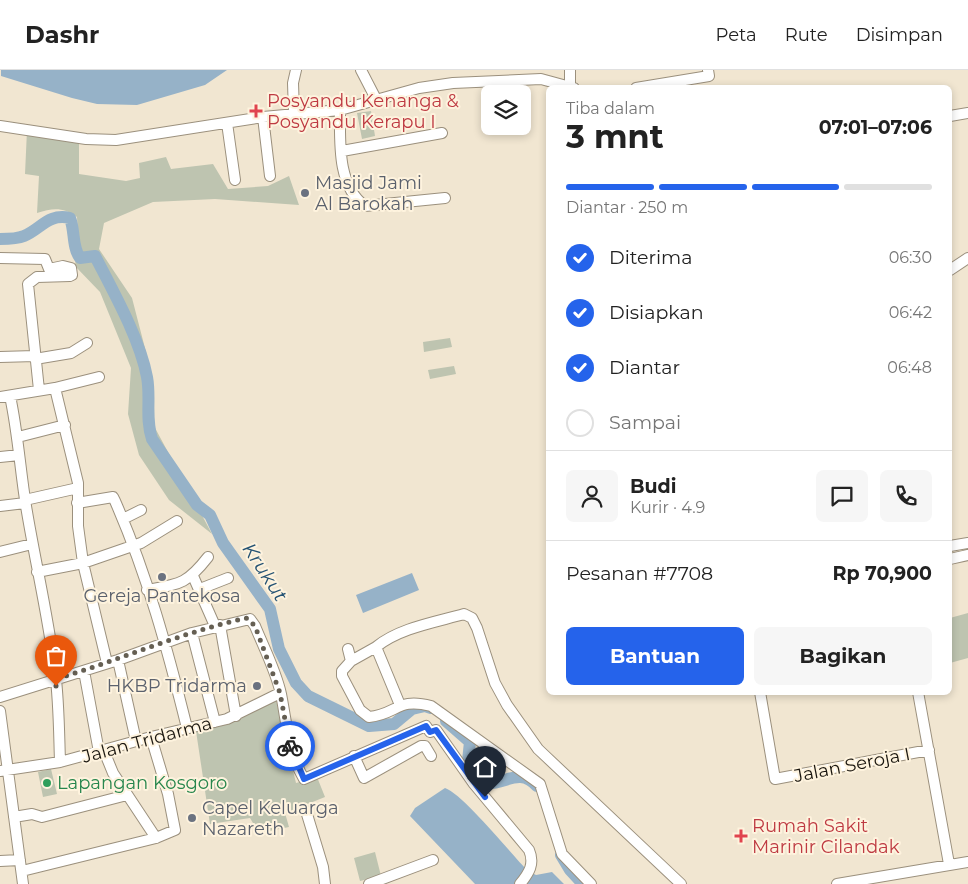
<!DOCTYPE html>
<html lang="id">
<meta charset="utf-8">
<style>
body{margin:0;font-family:Montserrat,sans-serif;background:#f6f6f6;color:#222;height:100vh;display:flex;flex-direction:column;font-size:19px;white-space:nowrap}
*{box-sizing:border-box;margin:0}
p{font-size:16px;color:#767676}
.icon{flex:none;width:28px;height:28px;fill:none;stroke:currentColor;stroke-width:2;stroke-linecap:round;stroke-linejoin:round}
.map{position:relative;flex:1;overflow:hidden}
.panel{position:absolute;left:546px;top:15px;width:406px;height:610px;display:flex;flex-direction:column;background:#fff;border-radius:8px;box-shadow:0 2px 8px #0003}
.panel>*{flex:none}
.fabs{position:absolute;left:481px;top:15px;display:grid;gap:10px}
.fabs a{display:grid;place-items:center;width:50px;height:50px;border-radius:8px;background:#fff;box-shadow:0 2px 8px #0003;font-size:25px}
.pin{position:absolute;display:grid;place-items:center;width:42px;height:42px;color:#fff;margin:-51px -21px;border-radius:50% 50% 50% 0;rotate:-45deg;box-shadow:0 0 5px #0007}
.pin .icon{rotate:45deg}
.courier{position:absolute;display:grid;place-items:center;width:50px;height:50px;margin:-25px;border:4px solid #2563eb;border-radius:50%;background:#fff;color:#222;box-shadow:0 1px 6px #0007}
.headline em{font-style:normal;font-weight:700}
.headline div{display:flex;flex-direction:column-reverse}
.headline{display:flex;align-items:center;justify-content:space-between;height:85px;padding:0 20px}
h1{font-size:32px;font-weight:700;line-height:38px}
.bar{display:grid;grid-template-columns:repeat(4,1fr);gap:8px 5px;align-content:center;height:60px;padding:0 20px}
.bar i{height:6px;border-radius:4px;background:#e0e0e0}
.bar .current{background:#2563eb}
.bar p{grid-column:span 4}
.line{display:flex;align-items:center;gap:12px;padding:0 20px;border-top:1px solid #e0e0e0}
.line div{flex:1}
.round{display:grid;place-items:center;flex:none;width:52px;height:52px;border-radius:8px;background:#f6f6f6}
ol{padding:0 20px;list-style:none}
li{display:flex;align-items:center;gap:15px;height:55px}
li p{margin-inline-start:auto}
li .icon{padding:5px;border-radius:50%;background:#2563eb;color:#fff;stroke-width:4}
li:last-child{color:#767676}
li i{width:28px;height:28px;border:2px solid #e0e0e0;border-radius:50%}
.primary-button{display:flex;gap:10px;margin-top:auto;padding:10px 20px}
.primary-button a{flex:1;height:58px;border-radius:8px;background:#2563eb;color:#fff;font-size:20px;font-weight:700;line-height:58px;text-align:center}
.primary-button a+a{background:#f6f6f6;color:#222}
header{display:flex;align-items:center;gap:30px;box-sizing:border-box;height:70px;padding:0 25px;background:#fff;border-bottom:1px solid #e0e0e0}
header strong{font-size:24px}
nav{display:flex;gap:28px;margin-inline-start:auto;font-size:18px}
.map>svg:first-child{display:block}
</style>
<header>
<strong>Dashr</strong>
<nav><a>Peta</a><a>Rute</a><a>Disimpan</a></nav>
</header>
<div class="map">
<svg width="968" height="814" viewBox="0 0 968 814">
<rect width="100%" height="100%" fill="#f1e6d1"/>
<path fill="#bec4b0" d="M371 41 375 66 362 69 357 43Z
M27 60 79 67V104L126 111 140 108 139 93 166 87 171 99 213 94 228 119 268 116 289 106 299 135 215 129 153 132 104 153 99 179 132 228 146 282 153 325 154 356 212 464 169 430 139 385 128 344 131 298 100 222 75 196 78 168 77 147C63 137 53 138 37 143L39 106 25 104Z
M450 268 452 277 424 282 423 272Z
M454 296 456 304 430 309 428 300Z
M968 543V588L950 593V548Z
M276 630 296 713 317 707 325 727 285 743 289 757 259 763 250 748 210 754 196 661 236 651Z
M51 699 57 724 43 727 38 702Z
M375 782 381 806 360 811 354 788Z"/>
<path fill="#96b2c8" d="M1 0H227L205 15 137 35 97 34 72 28 1 6Z
M412 503 419 520 363 543 356 525Z
M445 718C463 724 512 785 528 801L536 805 552 802 564 814H475L410 746 415 738Z"/>
<g fill="none" stroke-linecap="round" stroke-linejoin="round">
<path stroke="#96b2c8" stroke-width="12" d="M0 169C7 169 17 169 24 166 41 159 48 143 70 148 75 161 72 177 80 188L95 186C113 221 140 269 147 307 151 328 145 348 152 369L197 435 210 445 223 473 270 539 279 579 296 613 308 626 369 656 394 654 412 639 425 636 431 638
M446 651 470 672 468 691 484 713C505 716 518 696 537 716
M561 785 570 800 583 814"/>
<defs>
<path id="minor" d="M361 0 376 29
M570 0V16
M636 18 709 6 708 0
M340 40C340 72 337 116 365 136L445 128
M294 43 293 13 296 0
M950 46 968 43
M263 47 270 106
M227 53 235 110
M0 56 86 69 116 70 263 47 340 40 419 18 453 13 541 9 574 18
M342 81 442 63
M0 188 45 189 49 199 63 196 71 198 72 205 70 206 37 207 28 214 39 320
M950 200 968 188
M0 287 35 286
M35 289 71 283 87 273
M55 318 99 307
M10 326C18 363 20 399 26 436 35 491 48 545 55 601 59 631 59 662 60 692
M0 327 55 318 78 413V456L83 493 107 593
M18 367 65 355
M0 387 19 385
M25 430 78 418
M77 433 113 427 115 431C147 504 168 581 187 658
M0 436 25 433
M123 449 141 440
M950 476 968 473
M0 482 32 474
M950 489 968 485
M37 502 83 493 141 473 177 451
M193 506 215 556
M200 519 228 508
M147 520C180 514 187 514 208 487
M220 555 236 646
M192 563 215 652
M376 577 351 591 342 601V606L360 640 369 647C398 644 397 627 431 636L540 714 562 784 591 814
M348 579 351 591
M118 590 136 671
M84 601 99 682
M760 622 775 709 929 680
M918 622 949 794
M0 627 118 590 192 563 250 549 255 556C264 578 276 601 281 624 287 654 288 682 304 709L426 656 430 662 436 660 474 714 529 780C535 794 529 803 520 814
M400 635 376 577C399 558 436 552 464 544L472 548 477 558 495 613 507 635 538 679 681 814
M0 641 23 814
M104 681 113 703 156 768
M354 686 364 708 421 676H425L431 686
M0 701 60 692 151 667 227 649 280 623
M306 741 323 797 325 814
M14 747 32 744 42 747 127 725
M0 791 20 790
M22 801 156 768 175 760 168 724 151 667
M369 814 433 790
M837 814 968 792"/>
</defs>
<use href="#minor" stroke="#9b907d" stroke-width="12"/>
<use href="#minor" stroke="#fff" stroke-width="10"/>
</g>
<g fill="none" stroke-linecap="round" stroke-linejoin="round">
<path stroke="#655f53" stroke-width="5" stroke-dasharray="0 9" d="M56 616V609C120 590 182 562 247 548L255 556 280 623 290 676"/>
<path stroke="#2563eb" stroke-width="6" d="M290 676 304 709 426 656 430 662 436 660 485 727"/>
</g>
<g fill="#e0444e" stroke="#fef3de" stroke-width="2">
<path d="M253.5 33.5h5v5h5v5h-5v5h-5v-5h-5v-5h5z"/>
<path d="M738.5 758.5h5v5h5v5h-5v5h-5v-5h-5v-5h5z"/>
</g>
<g fill="#6b7280" stroke="#fef3de" stroke-width="2">
<circle cx="305" cy="123" r="5"/>
<circle cx="162" cy="507" r="5"/>
<circle cx="257" cy="616" r="5"/>
<circle cx="192" cy="748" r="5"/>
</g>
<circle fill="#2e9e5b" stroke="#fef3de" stroke-width="2" cx="47" cy="713" r="5"/>
<g text-anchor="middle" dominant-baseline="central" stroke-width="4" stroke-linejoin="round" paint-order="stroke">
<g font-size="18" fill="#be3a42" stroke="#fef3de" text-anchor="start">
<text x="267" y="31">Posyandu Kenanga &amp;<tspan x="267" dy="21">Posyandu Kerapu I</tspan></text>
<text x="752" y="756">Rumah Sakit<tspan x="752" dy="21">Marinir Cilandak</tspan></text>
</g>
<g font-size="18" fill="#5b616d" stroke="#fef3de" text-anchor="start">
<text x="315" y="113">Masjid Jami<tspan x="315" dy="21">Al Barokah</tspan></text>
<text x="162" y="526" text-anchor="middle">Gereja Pantekosa</text>
<text x="247" y="616" text-anchor="end">HKBP Tridarma</text>
<text x="202" y="738">Capel Keluarga<tspan x="202" dy="21">Nazareth</tspan></text>
</g>
<g font-size="18" fill="#1a160f" stroke="#fef3de">
<text transform="translate(147 670) rotate(-15)">Jalan Tridarma</text>
<text transform="translate(852 695) rotate(-11)">Jalan Seroja I</text>
</g>
<g font-size="18" fill="#27864d" stroke="#fef3de" text-anchor="start">
<text x="57" y="713">Lapangan Kosgoro</text>
</g>
<g font-size="19" font-style="italic" fill="#245273" stroke="#fef3de">
<text transform="translate(265 502) rotate(57)">Krukut</text>
</g>
</g>
</svg>
<div class="fabs">
<a><svg class="icon" aria-label="layers" viewBox="0 0 24 24"><path d="M12 4l9 5-9 5-9-5zM3 14l9 5 9-5"/></svg></a>
</div>
<div class="pin" style="left:56px;top:616px;background:#ea580c"><svg class="icon" aria-label="bag" viewBox="0 0 24 24"><path d="M5 8h14l-1 12H6zM9 8a3 3 0 0 1 6 0"/></svg></div>
<div class="pin" style="left:485px;top:727px;background:#1f2937"><svg class="icon" aria-label="home" viewBox="0 0 24 24"><path d="M3 11l9-7 9 7M6 9v11h12V9"/></svg></div>
<div class="courier" style="left:290px;top:676px"><svg class="icon" aria-label="bike" viewBox="0 0 24 24"><circle cx="6" cy="16" r="4"/><circle cx="18" cy="16" r="4"/><path d="M6 16l4-8h5l3 8M10 8l3 8H6M13 5h3"/></svg></div>
<section class="panel">
<div class="headline"><div><h1>3 mnt</h1><p>Tiba dalam</p></div><em>07:01–07:06</em></div>
<div class="bar"><i class="current"></i><i class="current"></i><i class="current"></i><i></i><p>Diantar · 250 m</p></div>
<ol>
<li><svg class="icon" aria-label="check" viewBox="0 0 24 24"><path d="M5 12l5 5 9-10"/></svg>Diterima<p>06:30</p></li>
<li><svg class="icon" aria-label="check" viewBox="0 0 24 24"><path d="M5 12l5 5 9-10"/></svg>Disiapkan<p>06:42</p></li>
<li><svg class="icon" aria-label="check" viewBox="0 0 24 24"><path d="M5 12l5 5 9-10"/></svg>Diantar<p>06:48</p></li>
<li><i></i>Sampai</li>
</ol>
<div class="line" style="height:90px"><a class="round"><svg class="icon" aria-label="person" viewBox="0 0 24 24"><circle cx="12" cy="8" r="4"/><path d="M4 21q1-7 8-7t8 7"/></svg></a><div><b>Budi</b><p>Kurir · 4.9</p></div><a class="round"><svg class="icon" aria-label="chat" viewBox="0 0 24 24"><path d="M4 5h16v11H9l-5 4z"/></svg></a><a class="round"><svg class="icon" aria-label="phone" viewBox="0 0 24 24"><path d="M5 4h4l2 5-3 2q2 4 5 5l2-3 5 2v4C11 20 4 13 5 4z"/></svg></a></div>
<div class="line" style="height:65px"><div>Pesanan #7708</div><b>Rp 70,900</b></div>
<div class="primary-button"><a>Bantuan</a><a>Bagikan</a></div>
</section>
</div>
